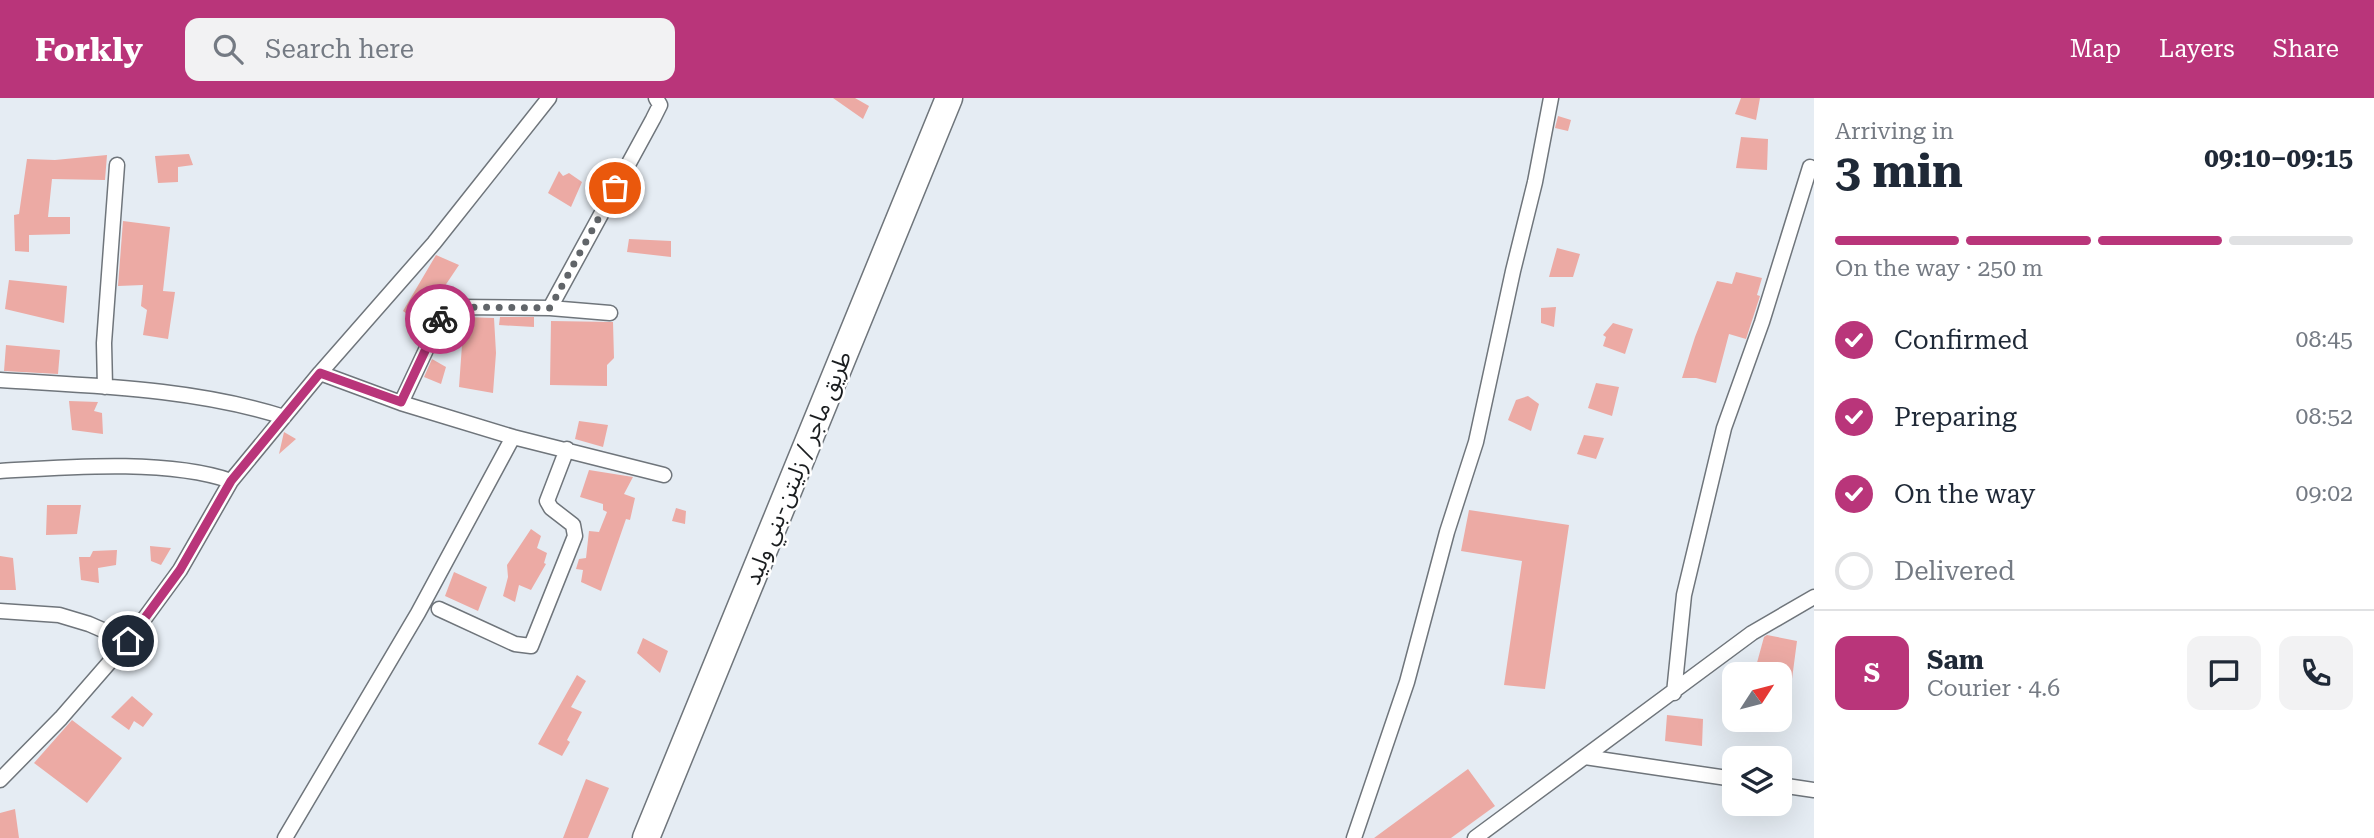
<!DOCTYPE html>
<meta charset="utf-8">
<style>
body{margin:0;font-family:"Roboto Serif","Noto Sans Arabic",serif;background:#f2f2f3;color:#1f2937;height:100vh;display:flex;flex-direction:column;font-size:26px;white-space:nowrap}
*{box-sizing:border-box;margin:0}
p{font-size:23px;color:#747a83}
.icon{flex:none;width:38px;height:38px;fill:none;stroke:currentColor;stroke-width:2;stroke-linecap:round;stroke-linejoin:round}
.map{position:relative;flex:1;overflow:hidden}
.sheet{display:flex;flex-direction:column;background:#fff;width:560px}
.sheet>*{flex:none}
.needle{width:46px;rotate:54deg}
.controls{position:absolute;left:1722px;top:564px;display:grid;gap:14px}
.controls a{display:grid;place-items:center;width:70px;height:70px;border-radius:14px;background:#fff;box-shadow:0 7px 28px #0002;font-size:35px}
.pin{position:absolute;display:grid;place-items:center;width:60px;height:60px;color:#fff;margin:-30px;border:4px solid #fff;border-radius:50%;box-shadow:0 2px 7px #0007}
.courier{position:absolute;display:grid;place-items:center;width:70px;height:70px;margin:-35px;border:5px solid #b9357a;border-radius:50%;background:#fff;color:#222;box-shadow:0 2px 9px #0007}
.head em{font-style:normal;font-weight:700}
.head div{display:flex;flex-direction:column-reverse}
.head{display:flex;align-items:center;justify-content:space-between;height:119px;padding:0 21px}
h1{font-size:46px;font-weight:700;line-height:52px}
.bar{display:grid;grid-template-columns:repeat(4,1fr);gap:10px 7px;align-content:center;height:84px;padding:0 21px}
.bar i{height:9px;border-radius:5px;background:#e0e1e3}
.bar .current{background:#b9357a}
.bar p{grid-column:span 4}
.line{display:flex;align-items:center;gap:18px;padding:0 21px;border-top:2px solid #e0e1e3}
.line div{flex:1}
.round{display:grid;place-items:center;flex:none;width:74px;height:74px;border-radius:14px;background:#f2f2f3}
ol{padding:0 21px;list-style:none}
li{display:flex;align-items:center;gap:21px;height:77px}
li p{margin-inline-start:auto}
li .icon{padding:7px;border-radius:50%;background:#b9357a;color:#fff;stroke-width:4}
li:last-child{color:#747a83}
li i{width:38px;height:38px;border:4px solid #e0e1e3;border-radius:50%}
header{display:flex;align-items:center;gap:42px;box-sizing:border-box;height:98px;padding:0 35px;background:#b9357a;color:#fff}
header strong{font-size:33px}
nav{display:flex;gap:38px;margin-inline-start:auto;font-size:24px}
.search{width:490px;height:63px;background:#f2f2f3;display:flex;align-items:center;gap:18px;box-sizing:border-box;padding:0 24px;border-radius:14px;color:#747a83;font-size:26px}
main{display:flex;flex:1;min-height:0}
.map>svg:first-child{display:block}
</style>
<header>
<strong>Forkly</strong>
<div class="search"><svg class="icon" aria-label="search" viewBox="0 0 24 24"><circle cx="10" cy="10" r="6"/><path d="M15 15l6 6"/></svg>Search here</div>
<nav><a>Map</a><a>Layers</a><a>Share</a></nav>
</header>
<main>
<div class="map">
<svg width="1814" height="740" viewBox="0 0 1814 740">
<rect width="100%" height="100%" fill="#e5ecf3"/>
<path fill="#ecaaa4" d="M833 0H855L869 8 863 21Z
M1741 0H1760L1756 22 1735 16Z
M1558 18 1571 22 1568 33 1555 30Z
M1741 39 1768 41 1767 72 1736 70Z
M189 56 193 67 178 69V84L158 85 155 58Z
M107 57 105 82 52 81 48 119H70V136L29 137V154L15 153 14 117 19 116 27 61 55 62Z
M559 73 563 78 569 75 582 84 571 109 548 95Z
M123 123 170 129 163 193 175 194 168 241 143 237 147 212 141 208 143 187 118 188Z
M629 141 671 143V159L627 154Z
M1557 150 1580 156 1573 179H1549Z
M436 157 459 167 420 225 403 213Z
M1736 174 1762 180 1757 197 1760 198 1746 241 1729 236 1716 285 1696 280H1682L1695 239 1717 183 1732 186Z
M9 182 67 188 64 225 5 211Z
M1556 209 1554 229 1541 225V210Z
M464 219 494 220 496 255 493 295 459 289Z
M500 219H534V229L499 227Z
M551 223 613 224 614 260 607 267V288L550 287Z
M1613 225 1633 231 1625 256 1603 248 1606 239 1603 237Z
M6 247 60 252 58 276 4 273Z
M432 261 446 269 441 286 424 279Z
M1596 285 1619 289 1612 318 1588 310Z
M1528 298 1539 306 1531 333 1508 322 1516 302Z
M69 303 98 304 94 313 102 315 103 336 72 332Z
M579 323 608 327 603 349 575 341Z
M284 334 296 341 279 356Z
M1584 337 1604 340 1596 361 1577 356Z
M589 372 633 379 624 396 635 400 630 422 626 421 601 493 581 484 583 472 576 471 579 461 586 460 589 433 599 434 607 414 603 412V406L580 399Z
M47 407H81L77 436 46 437Z
M676 410 686 413 685 426 672 423Z
M1469 412 1569 427 1545 591 1504 587 1522 463 1461 453Z
M531 431 541 438 537 450 547 455 544 465 546 466 531 492 519 487 515 504 503 498 508 479 507 467Z
M150 448 171 450 161 467 151 463Z
M117 452 116 467 98 470 99 485 81 482 79 459H90L93 453Z
M0 458 13 460 16 492H0Z
M454 474 487 489 478 513 445 498Z
M1767 537 1797 543 1792 581 1780 578V576L1755 572 1764 539Z
M643 540 668 553 660 575 637 555Z
M577 577 586 583 571 609 582 614 567 642 570 644 562 658 538 646Z
M132 598 153 616 143 629 134 623 129 632 111 619Z
M1667 617 1703 621 1702 648 1665 643Z
M72 622 122 660 87 705 34 665Z
M1468 671 1495 708 1451 740H1374Z
M586 681 609 690 588 740H563Z
M15 711 19 740H0V715Z"/>
<g fill="none" stroke-linecap="round" stroke-linejoin="round">
<defs>
<path id="street" d="M550 210 653 21 660 7 656 0
M0 282C94 288 193 290 284 319
M105 289 104 245 117 67
M401 305 441 220 457 209 550 210 610 215
M513 339 664 377
M0 373C68 369 167 361 231 383
M439 511 515 546 531 548 575 438 573 427 551 410 547 403 567 351
M0 513 59 517 89 526 128 543
M1674 595 1684 497 1724 330 1762 224 1810 69
M1585 659 1734 681
M0 682 61 620 128 543 180 472 231 383 320 275 434 145 549 0
M1780 687 1814 692
M285 740 418 515 513 339 401 305 320 275
M1354 740 1407 584 1447 434 1476 344 1513 173 1535 84 1551 0
M1475 740 1752 535 1814 499"/>
<path id="highway" d="M646 740 949 0"/>
</defs>
<use href="#street" stroke="#6f757b" stroke-width="17"/>
<use href="#highway" stroke="#6f757b" stroke-width="29"/>
<use href="#street" stroke="#fff" stroke-width="14"/>
<use href="#highway" stroke="#fff" stroke-width="26"/>
</g>
<g fill="none" stroke-linecap="round" stroke-linejoin="round">
<path stroke="#616569" stroke-width="7" stroke-dasharray="0 12.6" d="M440 221 457 209 550 210 615 90"/>
<path stroke="#b9357a" stroke-width="9" d="M128 543 180 472 231 383 320 275 401 304 440 221"/>
</g>
<g text-anchor="middle" dominant-baseline="central" stroke-width="5" stroke-linejoin="round" paint-order="stroke">
<g font-size="23" fill="#1a1d1f" stroke="#fff">
<text transform="translate(798 370) rotate(-68)">طريق ماجر / زليتن-بني وليد</text>
</g>
</g>
</svg>
<div class="controls">
<a><svg class="needle" viewBox="-14 -14 28 28"><path d="M0-13l5 13h-10z" fill="#e53935"/><path d="M0 13l5-13h-10z" fill="#747a83"/></svg></a>
<a><svg class="icon" aria-label="layers" viewBox="0 0 24 24"><path d="M12 4l9 5-9 5-9-5zM3 14l9 5 9-5"/></svg></a>
</div>
<div class="pin" style="left:615px;top:90px;background:#ea580c"><svg class="icon" aria-label="bag" viewBox="0 0 24 24"><path d="M5 8h14l-1 12H6zM9 8a3 3 0 0 1 6 0"/></svg></div>
<div class="pin" style="left:128px;top:543px;background:#1f2937"><svg class="icon" aria-label="home" viewBox="0 0 24 24"><path d="M3 11l9-7 9 7M6 9v11h12V9"/></svg></div>
<div class="courier" style="left:440px;top:221px"><svg class="icon" aria-label="bike" viewBox="0 0 24 24"><circle cx="6" cy="16" r="4"/><circle cx="18" cy="16" r="4"/><path d="M6 16l4-8h5l3 8M10 8l3 8H6M13 5h3"/></svg></div>
</div>
<section class="sheet">
<div class="head"><div><h1>3 min</h1><p>Arriving in</p></div><em>09:10–09:15</em></div>
<div class="bar"><i class="current"></i><i class="current"></i><i class="current"></i><i></i><p>On the way · 250 m</p></div>
<ol>
<li><svg class="icon" aria-label="check" viewBox="0 0 24 24"><path d="M5 12l5 5 9-10"/></svg>Confirmed<p>08:45</p></li>
<li><svg class="icon" aria-label="check" viewBox="0 0 24 24"><path d="M5 12l5 5 9-10"/></svg>Preparing<p>08:52</p></li>
<li><svg class="icon" aria-label="check" viewBox="0 0 24 24"><path d="M5 12l5 5 9-10"/></svg>On the way<p>09:02</p></li>
<li><i></i>Delivered</li>
</ol>
<div class="line" style="height:126px"><b class="round" style="background:#b9357a;color:#fff">S</b><div><b>Sam</b><p>Courier · 4.6</p></div><a class="round"><svg class="icon" aria-label="chat" viewBox="0 0 24 24"><path d="M4 5h16v11H9l-5 4z"/></svg></a><a class="round"><svg class="icon" aria-label="phone" viewBox="0 0 24 24"><path d="M5 4h4l2 5-3 2q2 4 5 5l2-3 5 2v4C11 20 4 13 5 4z"/></svg></a></div>
</section>
</main>
